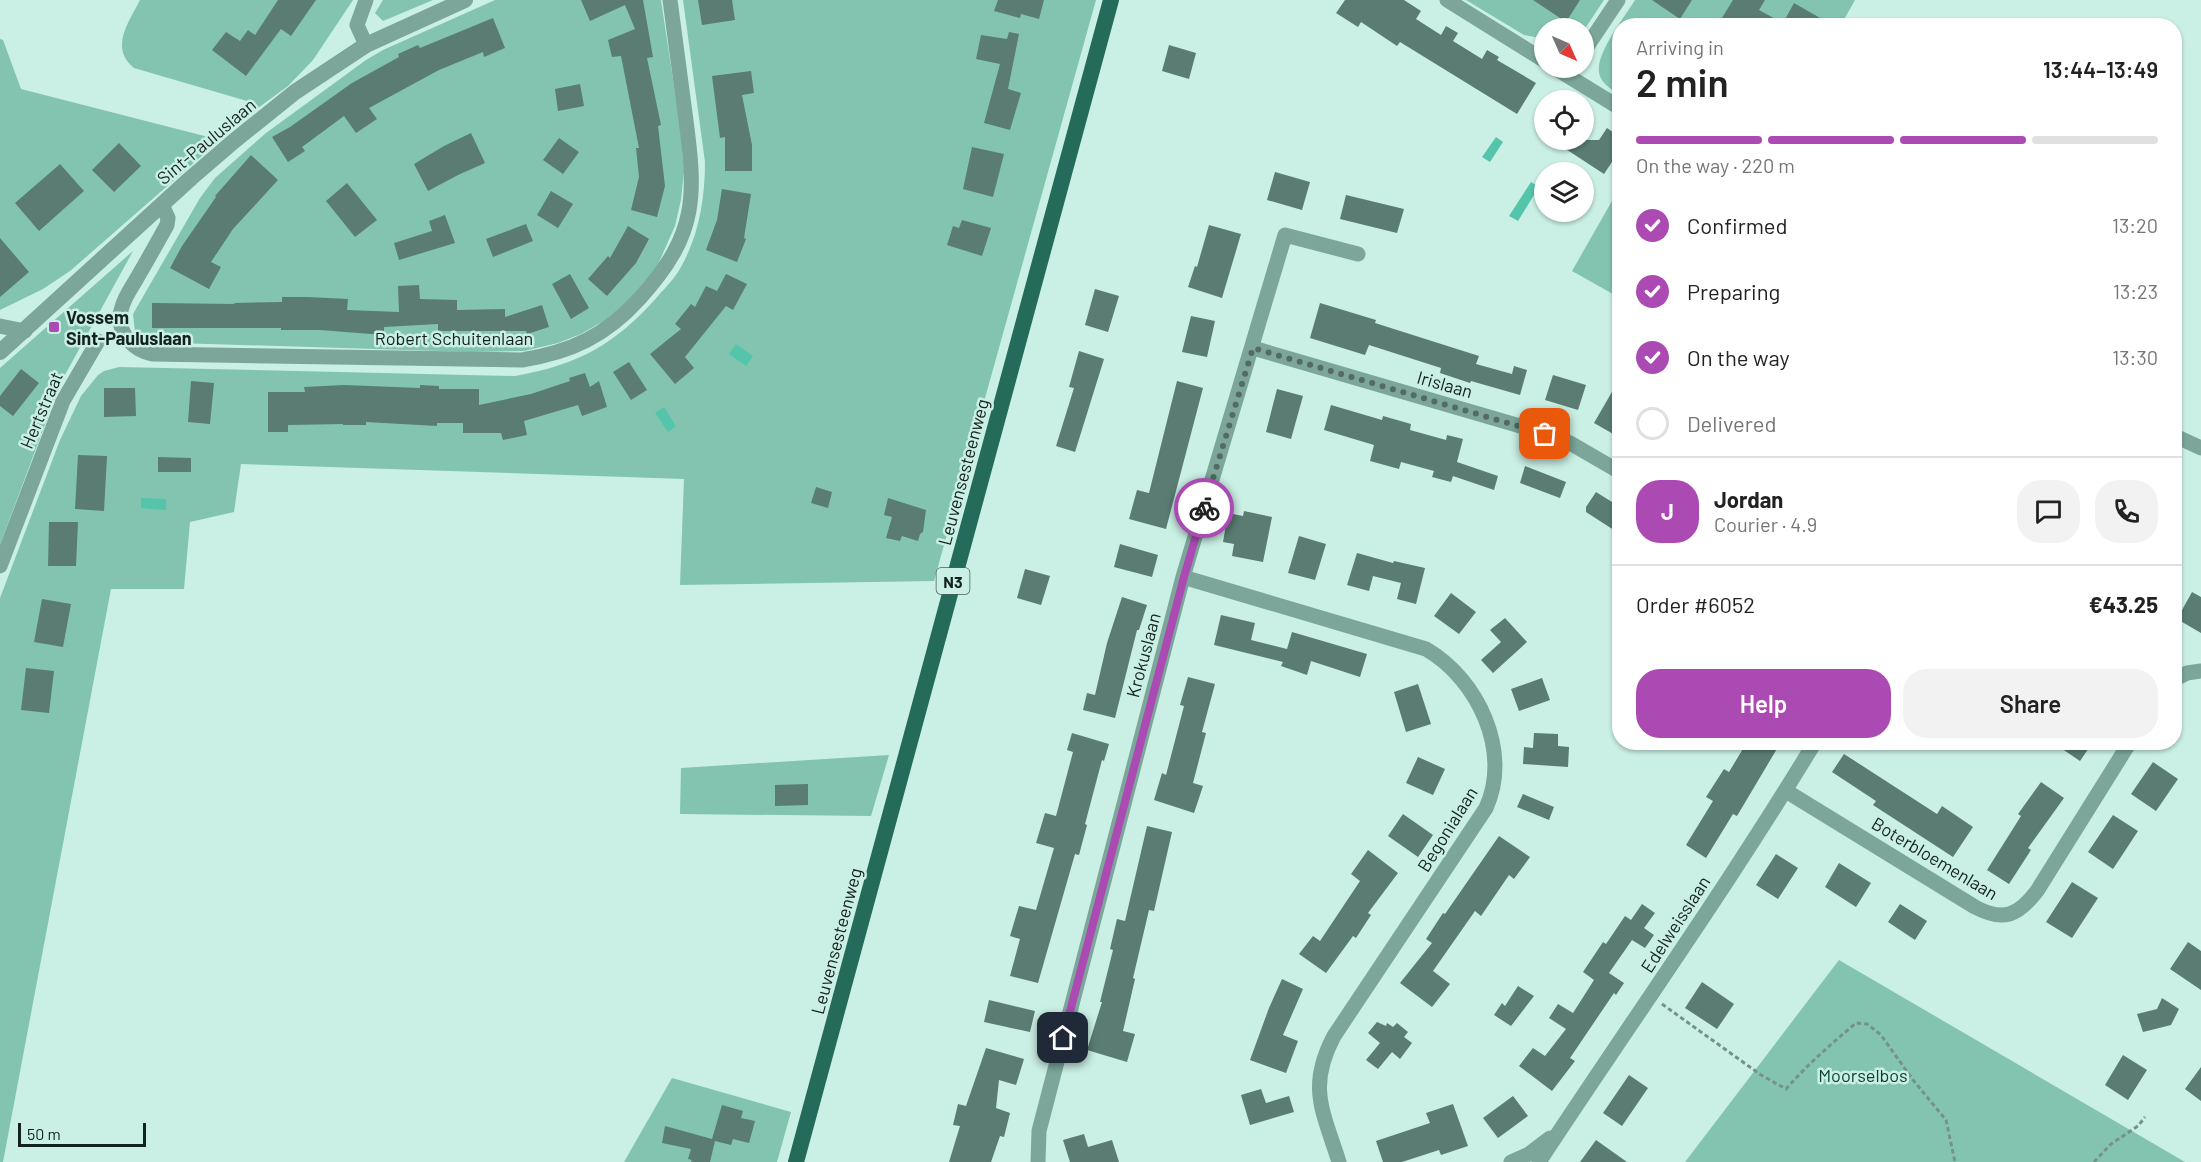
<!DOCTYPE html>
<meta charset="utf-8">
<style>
body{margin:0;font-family:Barlow,sans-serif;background:#f2f2f2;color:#222;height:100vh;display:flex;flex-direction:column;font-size:22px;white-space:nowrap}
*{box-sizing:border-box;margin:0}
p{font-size:20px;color:#767676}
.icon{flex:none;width:33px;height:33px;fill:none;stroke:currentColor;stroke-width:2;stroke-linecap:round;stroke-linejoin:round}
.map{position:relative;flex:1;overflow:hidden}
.panel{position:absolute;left:1612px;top:18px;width:570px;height:732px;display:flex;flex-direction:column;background:#fff;border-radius:24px;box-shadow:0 2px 4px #0004}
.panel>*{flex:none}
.needle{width:39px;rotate:135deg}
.controls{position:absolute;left:1534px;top:18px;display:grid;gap:12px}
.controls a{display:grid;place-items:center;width:60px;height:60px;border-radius:50%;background:#fff;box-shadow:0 2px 4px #0004;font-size:30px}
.scale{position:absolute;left:18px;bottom:15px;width:128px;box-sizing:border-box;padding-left:6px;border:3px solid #14221e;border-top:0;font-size:16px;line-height:21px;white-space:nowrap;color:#14221e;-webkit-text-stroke:4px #caefe4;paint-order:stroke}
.pin{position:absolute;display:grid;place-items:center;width:51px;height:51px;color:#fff;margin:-26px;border-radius:12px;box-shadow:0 3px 9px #0006}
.courier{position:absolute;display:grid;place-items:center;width:60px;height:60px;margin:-30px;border:4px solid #ab4ab2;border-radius:50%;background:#fff;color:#222;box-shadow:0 2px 8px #0007}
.summary em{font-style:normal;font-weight:600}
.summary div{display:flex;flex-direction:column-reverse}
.summary{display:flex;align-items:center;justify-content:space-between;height:102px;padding:0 24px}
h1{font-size:39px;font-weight:600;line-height:45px}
.bar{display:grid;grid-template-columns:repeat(4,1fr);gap:9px 6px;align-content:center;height:72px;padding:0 24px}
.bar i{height:8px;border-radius:4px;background:#e0e0e0}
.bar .current{background:#ab4ab2}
.bar p{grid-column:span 4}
.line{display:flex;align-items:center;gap:15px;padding:0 24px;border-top:2px solid #e0e0e0}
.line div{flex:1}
.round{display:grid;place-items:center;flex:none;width:63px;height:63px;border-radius:24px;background:#f2f2f2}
ol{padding:0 24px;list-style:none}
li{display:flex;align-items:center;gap:18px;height:66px}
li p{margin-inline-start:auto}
li .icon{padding:6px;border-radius:50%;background:#ab4ab2;color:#fff;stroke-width:4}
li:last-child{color:#767676}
li i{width:33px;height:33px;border:3px solid #e0e0e0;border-radius:50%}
.button{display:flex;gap:12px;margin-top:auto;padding:12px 24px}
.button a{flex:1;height:69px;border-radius:24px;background:#ab4ab2;color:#fff;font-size:24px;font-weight:600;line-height:69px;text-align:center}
.button a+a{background:#f2f2f2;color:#222}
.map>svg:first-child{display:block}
</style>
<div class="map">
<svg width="2201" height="1162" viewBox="0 0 2201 1162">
<rect width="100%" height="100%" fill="#caefe4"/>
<path fill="#83c4b1" d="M140 0H353L313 60 288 86 258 108 247 101 134 68C109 48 129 22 140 0Z
M383 0H433L383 21 375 13Z
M495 0H661L680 126 684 171 681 200 675 226 656 269 616 314 581 334 558 343 524 351 472 352 143 342 135 332 133 314 200 198 215 178 266 133 366 60 383 50Z
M683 0H1096L934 581 680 585 684 479 241 464 234 512 190 522 184 589H111L3 1162H0V598L60 440 81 396 98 375 104 371 119 367 515 376C578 365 616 344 658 296 666 287 675 278 681 267 699 235 705 198 705 162Z
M1466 0H1604L1584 30 1545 28V39L1524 35Z
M1635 0H1855L1841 25 1620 26V95C1613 90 1603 85 1600 76 1592 57 1625 17 1635 0Z
M0 39 3 40 21 89 220 140 70 271 43 289 0 310Z
M1620 187V298L1572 271Z
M133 251 60 384 0 545V368Z
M889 755 871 816 680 814 681 768Z
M1839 960 2185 1162H1685Z
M672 1078 791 1112 777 1162H624Z"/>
<path fill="#54c5aa" d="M1496 137 1503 142 1490 162 1482 157Z
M1531 182 1539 187 1518 221 1509 216Z
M736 344 753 356 746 366 729 354Z
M664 407 676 426 668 432 655 413Z
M141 498 166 499V510L141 508Z"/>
<path fill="#5a7c72" d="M278 0H316L291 36 281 29 246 76 212 50 226 32 240 41 248 30 255 35Z
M581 0H643L653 57 647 58 661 125 658 126 665 186 657 217 631 210 639 177 636 148H639L621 56 612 57 608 40 635 29 625 5 590 21Z
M698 0H732L735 20 702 25Z
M998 0H1044L1039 19 1021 14 1020 18 994 11Z
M1345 0H1404L1421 11 1416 19 1441 35 1446 26 1458 33 1453 41 1482 59 1487 50 1499 57 1497 60 1536 83 1517 114 1400 42 1397 46 1361 22 1358 27 1336 13Z
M1533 0H1580L1566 22Z
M1652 0H1692L1680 19Z
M1733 0H1765L1759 10 1783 23 1794 3 1834 26H1728L1720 21Z
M493 18 505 48 484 57 483 52 439 70 369 108 377 119 356 133 344 116 302 147 305 151 288 162 272 137 290 127 352 83 399 57 398 54 418 45 420 48Z
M1009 32 1019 34 1008 89 1021 93 1010 130 984 123 1000 64 976 59 981 35 1007 39Z
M1169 45 1196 53 1189 79 1162 71Z
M751 71 754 93 742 95 752 145V171H725V137L720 138 712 76Z
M580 84 584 106 558 111 555 89Z
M1607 128 1620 137V150L1604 174 1552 140H1599Z
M471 133 485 163 458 175 428 191 414 164 444 146Z
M559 138 579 152 563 174 543 160Z
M119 143 141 166 114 192 92 170Z
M972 147 1004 154 993 197 963 189Z
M251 155 278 180 233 229 211 262 221 267 209 289 170 268 182 246 216 197 215 196Z
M60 164 84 191 39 231 15 203Z
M1275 172 1310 182 1302 210 1267 200Z
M347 183 377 220 355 237 326 201Z
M722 189 751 194 744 238 746 239 737 262 706 250 717 220Z
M551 191 573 204 558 228 537 215Z
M1346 195 1404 209 1397 233 1340 219Z
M445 215 455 243 399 260 394 243 432 231 429 221Z
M962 220 991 228 982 256 947 245 953 226 959 228Z
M526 224 533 241 493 257 486 239Z
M1209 225 1241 234 1222 298 1188 287 1195 266 1197 267Z
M628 226 649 239 636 263 607 296 588 279 608 256 610 258Z
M0 238 29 272 0 297Z
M570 274 589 308 571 319 552 284Z
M726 274 747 284 733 310 726 306 685 357 694 368 675 384 650 354 681 329 675 324 691 304 695 307 706 286 717 291Z
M419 285 420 299 457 300V310L505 309V317L542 305 549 327 527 334 526 331H438V324L384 327V335L320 330H281V328H152V303L236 304 233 303 282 302V297H308L348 299 347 310 399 312 398 286Z
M1095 289 1119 296 1108 332 1085 325Z
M1320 303 1376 320 1375 323 1479 356 1476 364 1512 374 1514 366 1527 370 1520 395 1471 381 1470 383 1440 373 1441 368 1369 345 1365 355 1310 338Z
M1191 316 1215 321 1207 357 1182 352Z
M1079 351 1104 359 1075 452 1056 446 1074 388 1069 387Z
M629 362 647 390 631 400 613 372Z
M21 369 39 383 13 416 0 406V396Z
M585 373 590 387 599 381 607 407 582 416 578 405 524 421 527 435 503 440 501 433H463V423H437V426L366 422V425H343V424L288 425V432H268V392H305L304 387 344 385 420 388V385L439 386V389H479V405L531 394 570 381 569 378Z
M1553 375 1586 385 1578 410 1545 400Z
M1620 378V426L1615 435 1594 423Z
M191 381 214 383 210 424 188 422Z
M1177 381 1203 388 1166 529 1129 519 1137 490 1149 493Z
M104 388H135L136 416 104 417Z
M1277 389 1303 396 1291 439 1266 432Z
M1331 405 1382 420 1383 416 1411 424 1410 430 1446 440 1447 435 1463 439 1457 462 1498 476 1494 490 1453 476 1451 482 1432 477 1434 471 1401 462 1399 469 1370 461 1374 445 1324 430Z
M78 455 107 456 104 511 75 509Z
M158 457 191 458V472H158Z
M1525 466 1566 482 1560 498 1520 483Z
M816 487 832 492 828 508 811 503Z
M1596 492 1620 507V534L1586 512V507Z
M888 498 926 510 923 532 920 534 918 541 902 536 900 541 886 538 892 517 884 515Z
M1244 511 1272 517 1263 562 1232 556 1234 544 1223 542 1228 513 1243 516Z
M49 522H78L76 566H48Z
M1299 536 1326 544 1315 580 1288 573Z
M1120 544 1158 555 1152 577 1114 567Z
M1357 553 1393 563 1394 561 1425 568 1416 604 1397 599 1401 583 1373 576 1369 591 1347 585Z
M1025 569 1050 576 1041 605 1017 598Z
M2192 592 2201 597V633L2177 619Z
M1451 593 1476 612 1459 634 1434 616Z
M1122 597 1147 605 1139 630H1137L1115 718 1083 710 1087 693 1095 695 1107 643Z
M42 599 71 604 63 647 34 642Z
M1221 615 1255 623 1251 640 1287 649 1292 632 1367 654 1360 677 1311 661 1307 675 1281 666 1283 662 1214 645Z
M1505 618 1527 642 1493 673 1481 660 1501 642 1490 630Z
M26 668 54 671 49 713 21 710Z
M1188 677 1215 684 1202 732 1206 733 1193 783 1203 786 1194 813 1154 800 1162 773 1166 775 1184 706 1180 705Z
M1542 678 1550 700 1519 711 1511 689Z
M1418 684 1431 724 1406 732 1394 692Z
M1072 733 1109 744 1104 761 1102 760 1085 824 1087 825 1079 855 1075 854 1038 983 1010 976 1020 939 1010 936 1019 906 1036 910 1054 848 1036 843 1045 813 1056 816 1073 752 1067 750Z
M1534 733 1558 734V746L1569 747 1568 767 1523 764 1524 747 1533 748Z
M1747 742H1781L1737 816 1733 814 1706 858 1686 845 1713 801 1706 797 1724 769 1729 772Z
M2052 742H2093L2080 761Z
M1844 754 1937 814 1942 806 1973 827 1953 857 1873 805 1876 801 1832 772Z
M1418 757 1445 769 1433 795 1406 783Z
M2153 762 2178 779 2156 811 2131 794Z
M2041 782 2064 798 2028 848 2031 850 2009 884 1987 870 2021 816 2018 814Z
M808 784V805L775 806V785Z
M1523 794 1554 807 1549 820 1517 807Z
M1403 814 1433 835 1418 857 1388 836Z
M2113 815 2138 831 2113 869 2088 852Z
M1147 826 1172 832 1154 911 1149 910 1133 978 1135 979 1123 1031 1135 1034 1127 1062 1087 1050 1102 1002H1100L1113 950 1110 949 1117 919 1125 921Z
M1499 836 1530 857 1514 879 1509 875 1481 916 1475 911 1433 971 1450 984 1432 1007 1400 983 1432 943 1426 939 1443 913 1445 914Z
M1368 850 1398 873 1368 913 1371 915 1356 938 1353 936 1326 973 1299 954 1313 936 1320 941 1360 881 1351 874Z
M1776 854 1798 868 1778 899 1756 885Z
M1839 863 1871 883 1856 907 1825 887Z
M2072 882 2098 898 2072 938 2046 922Z
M1642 904 1655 913 1644 928 1654 935 1645 948 1632 940 1609 973 1624 983 1616 995 1614 993 1570 1058 1575 1061 1552 1091 1519 1066 1533 1048 1545 1056 1566 1029 1549 1018 1558 1004 1573 1013 1594 980 1583 972 1603 942 1606 944 1625 916 1631 920Z
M1900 904 1927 921 1915 940 1888 922Z
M2188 942 2201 951V990L2170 969Z
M1282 979 1303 989 1283 1035 1298 1041 1286 1073 1250 1060 1269 1008Z
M1702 982 1734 1004 1717 1029 1685 1008Z
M1518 986 1534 996 1511 1026 1494 1015 1502 1003 1505 1006Z
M2162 998 2179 1009 2171 1025 2143 1032 2137 1014 2157 1009Z
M989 1000 1035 1011 1030 1032 984 1022Z
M1377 1022 1386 1026 1387 1023 1393 1027 1397 1023 1408 1032 1404 1037 1412 1043 1400 1059 1392 1052 1378 1069 1366 1060 1380 1043 1368 1033Z
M986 1048 1024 1059 1016 1085 999 1080 996 1108 1010 1113 1004 1137 1000 1136 991 1162H949L960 1126 953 1125 958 1104 966 1106Z
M2123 1055 2147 1070 2128 1100 2105 1085Z
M2201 1067V1101L2185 1089Z
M1629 1075 1648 1088 1622 1126 1603 1113Z
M1261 1089 1266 1103 1289 1096 1294 1112 1250 1125 1241 1095Z
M1513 1096 1528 1116 1498 1138 1483 1118Z
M1453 1104 1468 1146 1441 1155 1439 1150 1402 1162H1383L1376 1141 1430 1123 1426 1113Z
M722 1105 743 1111 741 1118 755 1121 749 1143 733 1139 731 1145 715 1141 710 1162H691L692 1160 688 1159 691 1149 662 1143 665 1126 712 1139Z
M1084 1134 1088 1147 1112 1140 1119 1162H1070L1063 1140Z
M1596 1140 1627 1162H1580Z"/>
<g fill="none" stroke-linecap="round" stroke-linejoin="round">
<path stroke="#769189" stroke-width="3" stroke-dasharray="4.5 3" stroke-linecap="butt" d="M1662 1004 1761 1075 1786 1089C1807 1065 1831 1044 1856 1023L1867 1024 1881 1035 1913 1080 1946 1120 1955 1162
M2094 1162 2111 1144 2138 1126 2145 1117"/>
<path stroke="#7ba699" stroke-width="15" d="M366 0 357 25 366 45
M1447 0 1545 61
M1584 51 1618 0
M1555 68 1620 108
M162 205 168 218 167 225C157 243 147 261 137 278 132 287 125 296 122 307 114 329 131 350 153 354L522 360C571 352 606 336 640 298 699 233 696 195 685 113 680 75 675 38 670 0
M0 326 25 331
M1253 348 1544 433 1570 443 1620 472
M2175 436 2201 448
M0 566 63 401 98 341
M1183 577 1426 649C1478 679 1512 752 1486 808L1334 1036C1307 1087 1323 1111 1339 1162
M2175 679 2187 673 2201 671
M1786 791 1975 907C2003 922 2018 916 2037 891L2130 742
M1038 1162 1039 1131 1183 577 1285 235 1358 254
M1511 1162 1529 1154 1550 1138
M1539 1162C1631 1022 1728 886 1815 742"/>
<path stroke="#7ba699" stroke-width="16" d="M0 352 191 178 234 141 295 92 366 45 465 0"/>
<path stroke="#256b5b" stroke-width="16" d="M796 1162 1111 0"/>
</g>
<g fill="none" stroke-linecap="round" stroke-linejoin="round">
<path stroke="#546a63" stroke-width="6" stroke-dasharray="0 10.8" d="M1204 508 1253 348 1545 434"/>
<path stroke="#ab4ab2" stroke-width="8" d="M1063 1038 1184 577 1204 508"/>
</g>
<rect fill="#ab4ab2" stroke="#caefe4" stroke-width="2" x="48" y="321" width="12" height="12" rx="3"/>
<g text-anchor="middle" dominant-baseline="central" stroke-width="5" stroke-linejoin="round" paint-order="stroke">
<rect fill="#caefe4" stroke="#4b6059" stroke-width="1.5" x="936.5" y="568" width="33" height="26" rx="4.5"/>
<g font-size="16" font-weight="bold" fill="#14221e">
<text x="953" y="581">N3</text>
</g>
<g font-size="18" fill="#14221e" stroke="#caefe4">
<text transform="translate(206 141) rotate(-40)">Sint-Pauluslaan</text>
<text x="454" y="338">Robert Schuitenlaan</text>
<text transform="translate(1445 384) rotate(16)">Irislaan</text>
<text transform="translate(41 410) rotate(-67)">Hertstraat</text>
<text transform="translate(963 472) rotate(-75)">Leuvensesteenweg</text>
<text transform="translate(1143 655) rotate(-75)">Krokuslaan</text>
<text transform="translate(1447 829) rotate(-58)">Begonialaan</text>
<text transform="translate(1935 858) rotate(31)">Boterbloemenlaan</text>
<text transform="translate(1675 924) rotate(-57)">Edelweisslaan</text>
<text transform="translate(836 941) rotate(-75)">Leuvensesteenweg</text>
</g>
<g font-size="18" font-weight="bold" fill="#14221e" stroke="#caefe4" text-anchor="start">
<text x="66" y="317">Vossem<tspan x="66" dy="21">Sint-Pauluslaan</tspan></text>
</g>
<g font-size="18" fill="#0d4035" stroke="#caefe4">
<text x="1863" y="1075">Moorselbos</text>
</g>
</g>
</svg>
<div class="controls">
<a><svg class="needle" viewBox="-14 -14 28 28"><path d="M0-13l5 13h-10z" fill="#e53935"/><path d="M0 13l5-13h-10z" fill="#767676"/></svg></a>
<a><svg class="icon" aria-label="locate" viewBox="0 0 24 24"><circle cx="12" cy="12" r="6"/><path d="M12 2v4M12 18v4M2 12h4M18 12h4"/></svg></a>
<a><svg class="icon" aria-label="layers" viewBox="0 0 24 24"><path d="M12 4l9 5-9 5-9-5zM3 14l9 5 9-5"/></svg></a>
</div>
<div class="scale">50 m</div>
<div class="pin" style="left:1545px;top:434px;background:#ea580c"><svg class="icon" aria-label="bag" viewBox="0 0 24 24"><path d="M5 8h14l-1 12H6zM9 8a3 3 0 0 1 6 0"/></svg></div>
<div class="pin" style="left:1063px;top:1038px;background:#1f2937"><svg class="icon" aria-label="home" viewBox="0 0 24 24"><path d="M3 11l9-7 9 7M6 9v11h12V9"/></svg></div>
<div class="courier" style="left:1204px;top:508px"><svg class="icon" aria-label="bike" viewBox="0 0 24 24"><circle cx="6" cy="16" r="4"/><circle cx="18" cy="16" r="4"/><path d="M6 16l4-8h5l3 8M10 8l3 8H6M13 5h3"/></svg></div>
<section class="panel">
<div class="summary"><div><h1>2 min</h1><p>Arriving in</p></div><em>13:44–13:49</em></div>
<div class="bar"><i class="current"></i><i class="current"></i><i class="current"></i><i></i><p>On the way · 220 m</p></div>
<ol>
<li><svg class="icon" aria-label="check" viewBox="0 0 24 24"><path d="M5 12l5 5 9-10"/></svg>Confirmed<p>13:20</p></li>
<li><svg class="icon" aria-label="check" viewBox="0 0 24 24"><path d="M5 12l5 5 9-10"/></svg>Preparing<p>13:23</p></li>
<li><svg class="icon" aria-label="check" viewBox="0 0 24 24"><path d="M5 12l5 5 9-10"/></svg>On the way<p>13:30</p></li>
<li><i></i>Delivered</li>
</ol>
<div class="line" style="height:108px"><b class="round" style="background:#ab4ab2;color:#fff">J</b><div><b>Jordan</b><p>Courier · 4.9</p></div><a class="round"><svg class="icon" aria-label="chat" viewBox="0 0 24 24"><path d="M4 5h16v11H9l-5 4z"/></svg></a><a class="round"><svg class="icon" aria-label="phone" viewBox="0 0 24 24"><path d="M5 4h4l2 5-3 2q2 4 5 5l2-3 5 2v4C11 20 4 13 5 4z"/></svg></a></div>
<div class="line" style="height:78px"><div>Order #6052</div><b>€43.25</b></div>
<div class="button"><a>Help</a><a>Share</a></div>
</section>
</div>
